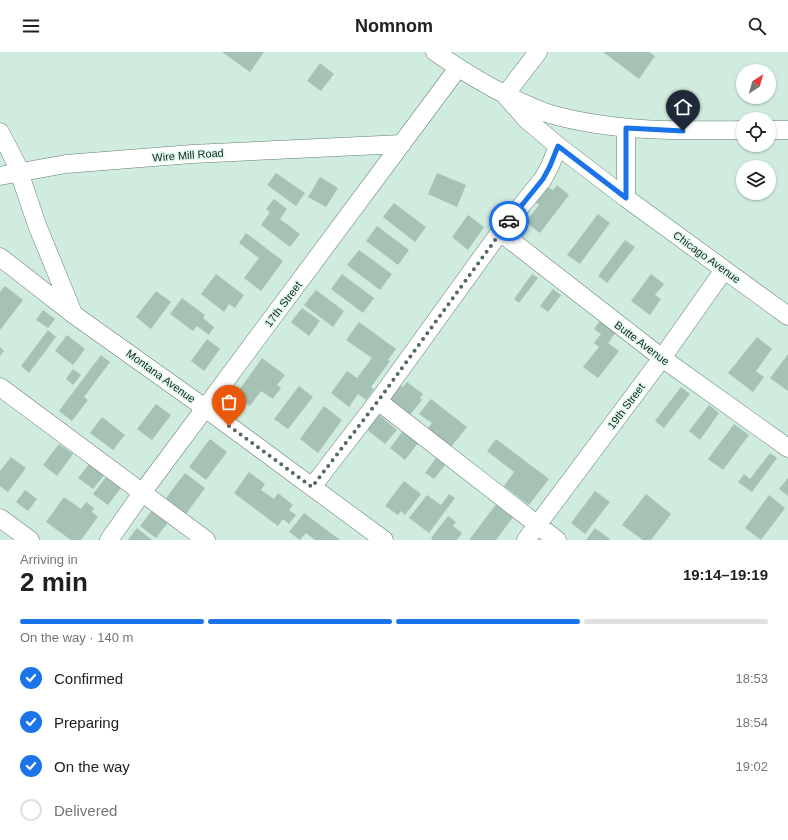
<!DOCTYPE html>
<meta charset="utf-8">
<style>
body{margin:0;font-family:Arial,sans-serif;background:#f2f2f2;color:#202124;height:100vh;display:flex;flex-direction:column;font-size:15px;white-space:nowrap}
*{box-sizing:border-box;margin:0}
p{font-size:13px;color:#757577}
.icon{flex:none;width:22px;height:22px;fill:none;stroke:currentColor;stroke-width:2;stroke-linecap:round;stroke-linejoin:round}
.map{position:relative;height:488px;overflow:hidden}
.side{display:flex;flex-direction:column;background:#fff;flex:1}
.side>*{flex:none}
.needle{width:26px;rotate:37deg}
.buttons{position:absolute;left:736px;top:12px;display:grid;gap:8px}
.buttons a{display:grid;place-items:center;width:40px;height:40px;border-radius:50%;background:#fff;box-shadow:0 1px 3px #0004;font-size:20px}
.pin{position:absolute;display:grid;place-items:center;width:34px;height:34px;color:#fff;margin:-41px -17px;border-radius:50% 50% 50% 0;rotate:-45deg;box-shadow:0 0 4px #0007}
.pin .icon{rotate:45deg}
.courier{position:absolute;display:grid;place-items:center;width:40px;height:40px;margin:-20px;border:3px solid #1a73e8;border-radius:50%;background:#fff;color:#222;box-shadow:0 1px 5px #0007}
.overview em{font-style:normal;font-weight:700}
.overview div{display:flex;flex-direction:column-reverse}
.overview{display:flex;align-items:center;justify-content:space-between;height:68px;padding:0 20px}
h1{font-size:26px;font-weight:700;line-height:30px}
.bar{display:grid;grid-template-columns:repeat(4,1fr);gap:6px 4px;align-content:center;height:48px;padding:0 20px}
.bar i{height:5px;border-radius:3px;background:#e0e0e0}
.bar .active{background:#1a73e8}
.bar p{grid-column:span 4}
ol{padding:0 20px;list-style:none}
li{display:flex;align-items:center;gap:12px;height:44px}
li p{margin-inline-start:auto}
li .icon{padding:4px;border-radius:50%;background:#1a73e8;color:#fff;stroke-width:4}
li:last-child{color:#757577}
li i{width:22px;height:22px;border:2px solid #e0e0e0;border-radius:50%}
header{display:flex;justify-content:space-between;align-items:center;height:52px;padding:0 20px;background:#fff;font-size:18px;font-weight:700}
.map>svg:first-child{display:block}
</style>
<header><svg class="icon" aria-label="menu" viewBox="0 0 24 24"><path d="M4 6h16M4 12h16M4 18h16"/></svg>Nomnom<svg class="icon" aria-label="search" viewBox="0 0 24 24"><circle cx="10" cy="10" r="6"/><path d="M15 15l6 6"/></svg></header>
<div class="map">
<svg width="788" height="488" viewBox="0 0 788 488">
<rect width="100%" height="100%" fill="#d0ecde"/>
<path fill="#a6c2b4" d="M222 0H264L250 20Z
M603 0H649L655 4 639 27Z
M320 11 334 22 321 39 307 29Z
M276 121 305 141 296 154 267 133Z
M437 121 466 133 457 155 428 142Z
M320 125 338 136 326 155 308 145Z
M557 133 569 143 540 181 526 170 539 153 536 150 548 135 553 138Z
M274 147 287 157 280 167 300 182 290 195 261 173 270 160 266 157Z
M394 151 426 175 415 190 383 165Z
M598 162 610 171 580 212 567 203Z
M468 163 484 175 468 198 452 185Z
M377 174 409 198 398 213 366 189Z
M246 181 283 209 261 239 244 226 259 206 239 191Z
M625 188 635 195 607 231 598 224Z
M359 198 392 222 380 238 347 213Z
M216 222 244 243 235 256 229 252 224 260 201 242Z
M342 222 374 246 363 261 331 237Z
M532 222 538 226 519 251 514 247Z
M651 222 664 232 655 243 661 247 650 263 631 249Z
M5 234 23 248 0 278V240Z
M553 237 561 243 548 260 540 254Z
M316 238 344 259 333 275 304 253Z
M156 239 171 250 151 277 136 265Z
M182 246 205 263 203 266 214 275 209 283 197 274 193 279 170 262Z
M302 256 320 269 309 284 291 270Z
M43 258 55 267 48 276 36 268Z
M603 265 619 276 608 291 619 299 598 326 583 315 599 295 594 291 601 282 594 277Z
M359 270 396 297 388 308 390 309 371 335 374 337 366 348 358 342 349 355 331 341 347 319 357 326 372 306 346 288Z
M48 278 56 285 29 321 21 314Z
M67 283 85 297 73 313 55 299Z
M757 285 772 297 756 319 764 325 753 340 728 321Z
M207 287 220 297 204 319 191 309Z
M0 295 4 299 0 304Z
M788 302V339L770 326Z
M101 303 110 310 84 345 88 348 72 369 59 359Z
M262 306 285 323 277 333 281 336 273 347 261 339 250 354 235 344Z
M73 317 81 323 73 333 66 327Z
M407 330 423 342 420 346 422 348 409 364 388 348 400 333 403 335Z
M299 334 313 345 288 377 274 367Z
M681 335 690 342 664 376 655 369Z
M431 347 467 375 451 395 427 377 432 371 419 362Z
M156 352 171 363 152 388 137 377Z
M709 353 719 361 700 388 689 379Z
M324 354 342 368 318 401 300 387Z
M377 361 397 378 385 392 365 376Z
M102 365 125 383 113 398 90 381Z
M734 372 749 383 723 418 708 407Z
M402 380 418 391 405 408 390 396Z
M210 387 227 400 206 428 189 415Z
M496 387 549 427 529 453 504 434 514 420 487 399Z
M59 392 73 402 57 424 43 413Z
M770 401 777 406 752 440 738 430 744 422 750 427Z
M11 405 26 416 8 440 0 434V419Z
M436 406 445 413 434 427 425 421Z
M90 411 105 422 93 437 78 426Z
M249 420 265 432 261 438 274 447 278 441 293 453 289 458 296 463 289 472 283 467 278 474 234 441Z
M185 421 205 436 186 462 166 446Z
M106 425 121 436 108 453 93 442Z
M788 426V444L779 437Z
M404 429 421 442 405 463 401 459 398 463 385 454Z
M25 438 37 447 28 459 16 450Z
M595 439 610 450 585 482 571 471Z
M449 442 455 446 429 481 409 466 427 443 441 453Z
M646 442 671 462 651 488H643L622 473Z
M769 443 785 456 761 488 745 476Z
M64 445 81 457 86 450 94 456 92 460 98 465 81 488H71L46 470Z
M497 451 514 464 496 488H469Z
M153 457 169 469 156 486 140 474Z
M304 461 340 488H315L306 481 300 488 289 480Z
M448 464 456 470 453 474 462 481 457 488H433L431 486Z
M137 476 152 488H128Z
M595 476 610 487 609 488H586Z"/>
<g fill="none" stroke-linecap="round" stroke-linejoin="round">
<defs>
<path id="minor" d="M435 0C465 21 496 40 530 54 536 57 543 60 550 62 613 80 678 79 743 78
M505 43 526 67 558 94 626 146 788 264
M505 43 538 0
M769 78H788
M0 80 16 111 37 173 73 261
M0 124 66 112 192 102 402 92
M626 146V76
M500 180 662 306 788 396
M0 205 73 262 205 356 384 488
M0 335 206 488
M378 349 557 488
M312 435 378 349 500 180 543 127 550 114 558 94
M0 466 30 488
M109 488 142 441 458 16
M526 488 662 306 724 218"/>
</defs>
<use href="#minor" stroke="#647e71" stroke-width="19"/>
<use href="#minor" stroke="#fff" stroke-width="18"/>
</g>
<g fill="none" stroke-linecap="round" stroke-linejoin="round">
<path stroke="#586961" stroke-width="4" stroke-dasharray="0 7.2" d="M229 374 312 435 378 349 509 169"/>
<path stroke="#1a73e8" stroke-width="5" d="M509 169 543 127 550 114 558 94 626 146V76L683 79"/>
</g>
<g text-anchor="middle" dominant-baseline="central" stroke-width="3" stroke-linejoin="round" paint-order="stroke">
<g font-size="11" fill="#18231d" stroke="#ddfaeb">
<text transform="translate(188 103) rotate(-4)">Wire Mill Road</text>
<text transform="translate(707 205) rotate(36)">Chicago Avenue</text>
<text transform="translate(283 252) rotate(-53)">17th Street</text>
<text transform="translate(642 291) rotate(37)">Butte Avenue</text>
<text transform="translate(161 324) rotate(36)">Montana Avenue</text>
<text transform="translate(626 354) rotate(-53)">19th Street</text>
</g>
</g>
</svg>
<div class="buttons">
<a><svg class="needle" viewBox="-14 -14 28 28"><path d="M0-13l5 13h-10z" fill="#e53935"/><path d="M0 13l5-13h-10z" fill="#757577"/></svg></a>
<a><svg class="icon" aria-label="locate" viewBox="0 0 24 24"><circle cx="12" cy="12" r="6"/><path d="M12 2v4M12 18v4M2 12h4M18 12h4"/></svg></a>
<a><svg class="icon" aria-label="layers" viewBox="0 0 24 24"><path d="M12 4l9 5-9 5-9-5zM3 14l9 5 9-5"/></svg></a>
</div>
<div class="pin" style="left:229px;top:374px;background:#ea580c"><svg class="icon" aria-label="bag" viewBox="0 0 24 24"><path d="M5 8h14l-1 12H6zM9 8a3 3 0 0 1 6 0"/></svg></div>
<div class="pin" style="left:683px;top:79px;background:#1f2937"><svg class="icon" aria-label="home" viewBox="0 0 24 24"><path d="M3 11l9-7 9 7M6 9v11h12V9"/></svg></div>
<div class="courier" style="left:509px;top:169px"><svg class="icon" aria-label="car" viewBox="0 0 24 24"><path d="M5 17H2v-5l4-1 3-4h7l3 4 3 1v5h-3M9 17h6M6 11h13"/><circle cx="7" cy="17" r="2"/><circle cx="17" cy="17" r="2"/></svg></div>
</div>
<section class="side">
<div class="overview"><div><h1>2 min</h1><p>Arriving in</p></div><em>19:14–19:19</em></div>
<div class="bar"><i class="active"></i><i class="active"></i><i class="active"></i><i></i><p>On the way · 140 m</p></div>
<ol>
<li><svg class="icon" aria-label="check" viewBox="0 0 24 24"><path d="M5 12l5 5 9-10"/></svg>Confirmed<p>18:53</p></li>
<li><svg class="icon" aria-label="check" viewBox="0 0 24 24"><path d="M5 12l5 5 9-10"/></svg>Preparing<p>18:54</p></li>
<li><svg class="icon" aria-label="check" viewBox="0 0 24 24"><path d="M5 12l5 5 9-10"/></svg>On the way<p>19:02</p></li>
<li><i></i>Delivered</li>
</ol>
</section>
